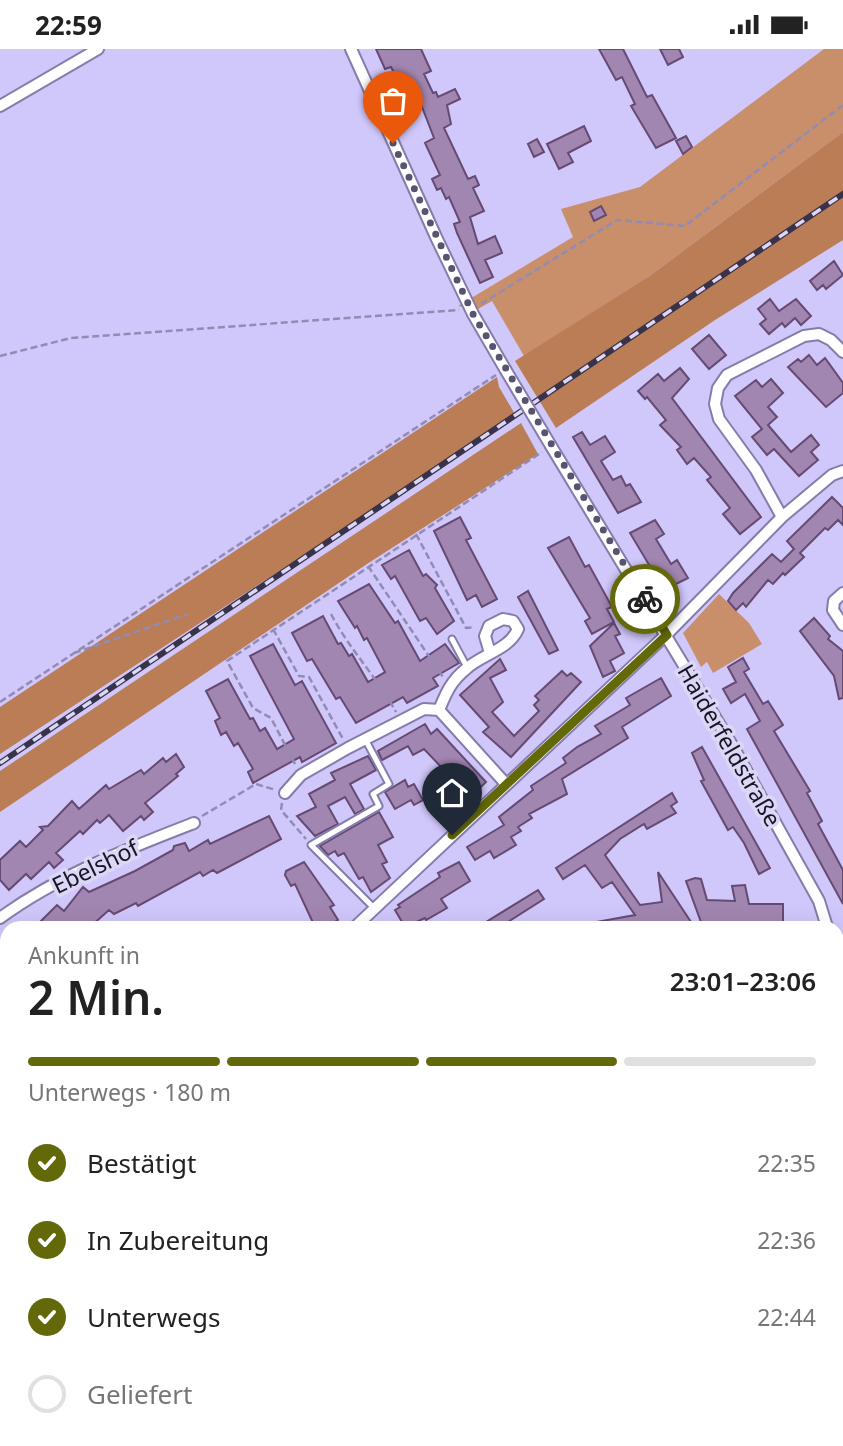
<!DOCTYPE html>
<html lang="de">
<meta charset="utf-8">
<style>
body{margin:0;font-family:"Noto Sans",sans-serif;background:#f2f2f2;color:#222;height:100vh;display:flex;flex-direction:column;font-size:26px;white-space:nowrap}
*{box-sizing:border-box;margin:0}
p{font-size:23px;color:#767676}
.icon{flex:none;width:38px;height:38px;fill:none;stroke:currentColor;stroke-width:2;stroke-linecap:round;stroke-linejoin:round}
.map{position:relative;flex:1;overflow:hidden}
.sheet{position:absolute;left:0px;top:872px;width:844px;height:527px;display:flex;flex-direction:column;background:#fff;border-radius:21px 21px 0 0;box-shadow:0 7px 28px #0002}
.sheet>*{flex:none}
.pin{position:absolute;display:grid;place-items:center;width:60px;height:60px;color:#fff;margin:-72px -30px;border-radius:50% 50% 50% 0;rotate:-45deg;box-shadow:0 0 7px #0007}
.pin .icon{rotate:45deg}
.courier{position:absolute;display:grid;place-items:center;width:70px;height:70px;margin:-35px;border:5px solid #636808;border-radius:50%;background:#fff;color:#222;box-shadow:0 2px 9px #0007}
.head em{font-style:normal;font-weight:600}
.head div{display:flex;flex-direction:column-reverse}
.head{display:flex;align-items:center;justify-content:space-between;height:119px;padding:0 28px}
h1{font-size:46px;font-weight:600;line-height:52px}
.bar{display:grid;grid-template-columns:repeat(4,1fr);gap:10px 7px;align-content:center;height:84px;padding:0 28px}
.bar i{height:9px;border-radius:5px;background:#e0e0e0}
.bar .selected{background:#636808}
.bar p{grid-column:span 4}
ol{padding:0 28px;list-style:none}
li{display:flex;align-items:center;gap:21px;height:77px}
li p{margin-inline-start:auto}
li .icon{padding:7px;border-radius:50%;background:#636808;color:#fff;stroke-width:4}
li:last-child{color:#767676}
li i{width:38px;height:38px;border:4px solid #e0e0e0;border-radius:50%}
.status{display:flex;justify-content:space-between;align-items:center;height:49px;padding:0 35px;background:#fff;direction:ltr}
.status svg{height:19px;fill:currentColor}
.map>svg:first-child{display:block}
</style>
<div class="status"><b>22:59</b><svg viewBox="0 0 49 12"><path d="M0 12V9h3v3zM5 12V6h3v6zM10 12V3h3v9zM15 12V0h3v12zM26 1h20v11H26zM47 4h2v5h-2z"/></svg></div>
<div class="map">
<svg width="843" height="1397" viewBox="0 0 843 1397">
<rect width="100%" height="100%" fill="#d0c7fa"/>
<path fill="#c4b9f3" d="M14 1391H113L116 1397H20Z"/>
<path fill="#c88f6a" d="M824 0H843V83L651 226 524 307 492 252 478 260 458 257 573 188 561 160 640 138Z
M719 545 749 574 762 595 713 624 707 613 701 618 683 584Z
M843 1146V1397H594V1391H836V1149Z
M7 1181V1243L0 1246V1189Z"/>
<path fill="#ba7d55" d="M843 83V191L715 271 556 379 515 312 651 226Z
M497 328 499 338 516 367 0 705V658Z
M521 374 538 405 367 515 0 763V722Z"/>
<path fill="#a286b2" stroke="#654a73" stroke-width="2" d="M376 0H421L431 22 424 25 433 44 436 43 438 48 455 40 460 50 447 56 451 75 444 79 468 130 475 127 479 136 473 139 484 162 470 168 478 195 495 187 501 201 502 204 485 211 493 228 480 234 457 184 454 175 460 173 449 148 446 150 441 139 437 141 432 130 440 126 425 94 434 89 417 45 410 49 400 26 396 28 391 18 385 20Z
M599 0H623L647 48 652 46 676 89 656 99 631 57 635 55 622 28 616 31Z
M660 0H679L683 8 668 16Z
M584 77 591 92 568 104 573 113 559 120 547 95Z
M686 87 692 98 683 105 676 92Z
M537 90 544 103 534 108 528 95Z
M601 157 606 166 594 172 590 163Z
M834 212 843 226 826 240 823 236 817 241 810 232Z
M770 250 779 262 796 250 811 267 801 276 795 269 785 278 782 274 769 285 760 275 766 270 758 260Z
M709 286 726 306 709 320 692 300Z
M809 306 817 316 825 309 843 334V344L826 358 788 318 798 310 801 313Z
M680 319 689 330 672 349 761 468 740 485 723 465 730 459 707 431 711 428 694 409 687 415 677 401 681 398 660 376 666 371 647 348 645 350 638 342 658 325 664 332Z
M771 330 783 344 768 358 777 368 768 376 791 403 811 386 819 396 811 403 818 411 799 427 774 400 767 406 752 388 762 380 735 347 756 331 762 338Z
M582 383 590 396 605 387 615 403 601 412 613 431 621 427 626 437 630 435 641 453 618 464 573 388Z
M832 448 843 459V476L838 471 828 481 825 479 800 504 804 508 785 526 783 524 773 535 768 531 746 558 743 554 736 561 728 552 733 544 772 505 781 513 794 500 787 492Z
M460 468 471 489 466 491 497 550 482 558 476 546 467 551 434 482Z
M655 471 664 485 656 490 671 515 677 511 688 529 664 541 630 484Z
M569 488 585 518 589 516 612 558 607 560 614 573 592 585 585 572 590 569 548 499Z
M409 501 423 527 426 525 437 536 435 539 454 572 437 585 426 569 420 572 395 527 391 530 382 516Z
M369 535 395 574 398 572 420 612 445 595 459 614 433 629 438 637 407 654 403 648 356 674 340 648 336 650 312 610 307 612 292 584 323 567 338 595 341 594 349 607 352 605 368 633 385 623 367 589 364 591 357 577 355 579 338 552Z
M528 542 558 601 549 605 518 548Z
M814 569 830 587 828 590 843 602V649L839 650 834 627 800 582Z
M614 574 620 585 615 587 624 604 610 612 615 622 603 628 590 597Z
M273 595 295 636 302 632 336 694 302 713 300 708 253 734 248 723 253 720 238 694 234 697 226 683 221 686 215 672 220 669 206 642 228 630 250 670 253 669 260 682 265 679 277 700 294 690 250 607Z
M743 609 749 620 744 623 763 655 768 652 783 676 774 682 810 742 807 744 822 772 818 775 843 821V855L747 680 760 672 745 645 731 654 723 640 736 633 728 618Z
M500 610 506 621 490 629 503 653 492 663 514 687 539 662 534 656 539 651 535 647 562 622 567 627 571 624 581 633 511 708 483 683 489 678 460 646Z
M661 629 671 647 622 678 628 689 562 730 567 745 529 765 532 769 518 778 521 782 511 788 516 796 494 809 490 802 475 811 467 798 504 776 499 768 533 741 531 737 566 714 563 709 577 698 601 685 595 677 630 656 626 649Z
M425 675 431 685 437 680 486 733 458 760 451 752 463 741 424 700 413 706 408 697 382 711 378 702Z
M702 698 770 819 759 825 744 794 733 778 728 781 701 732 704 731 692 704Z
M176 705 184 718 176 725 178 727 145 754 153 763 144 771 141 767 123 782 109 766 100 774 97 771 83 785 80 782 56 804 63 811 54 819 49 813 31 830 26 825 9 841 0 831V811L20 792 26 798 43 781 40 778 48 777 72 752 79 760 106 736 109 740 141 721 144 725 163 709 166 713Z
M368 707 376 721 350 735 364 760 355 765 345 748 328 757 338 775 315 787 297 767 316 758 309 745 335 731 331 724Z
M405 731 408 738 414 735 423 751 414 756 411 751 395 760 385 743Z
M672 744 677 753 671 757 676 764 647 780 644 775 620 790 605 806 640 856 662 853 658 823 693 876 596 878V873L635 866 612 833 602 839 585 816 563 830 556 819Z
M379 763 393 788 378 796 387 813 382 815 390 829 371 843 363 828 359 830 344 804 338 807 335 802 328 806 320 797Z
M269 767 281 790 217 824 213 821 203 827 200 823 138 857 136 854 114 865 109 861 90 878H46L40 873 57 856 64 862 83 838 89 843 135 822 173 801 174 797 185 794 189 802 208 791 210 795Z
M304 813 334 856 330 858 338 871 333 874 335 878H315L295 835 291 837 285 826 286 822Z
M459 813 470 832 441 850 447 859 426 871 425 869 405 878 395 861 400 858 398 856 440 828 438 824Z
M695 829 701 830 707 851 735 852 732 837 745 836 749 855H783V874L701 873 686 832Z
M538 841 544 850 500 878H478Z"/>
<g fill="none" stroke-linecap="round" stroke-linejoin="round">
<defs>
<path id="service" d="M452 590 467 618
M365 690 389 735 373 745 379 757 311 796 375 860"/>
<path id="minor" d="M351 0 436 188 473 265 505 320
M0 57 98 0
M551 397 732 696 819 852 827 878
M782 468 756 421 719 370 715 355 718 339 727 326 804 287 819 285 831 291 843 303
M843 544 834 552 833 561 843 576
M439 661 506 735
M285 744 301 726 348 699 424 660 439 661C446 644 451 632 466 620 482 605 509 601 518 580L513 572 503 570 489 577 485 587 490 604
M0 869C59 826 127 800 194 774
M355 878 666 586 782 468 832 426 843 422
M836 1037 843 1034
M836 1127 843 1124
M0 1171 7 1163
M222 1391 225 1397
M511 1391 516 1397
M262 1397 272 1391"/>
<path id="tertiary" d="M836 896 843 897
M0 1260 7 1256"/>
</defs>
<use href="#service" stroke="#857cab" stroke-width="9"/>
<use href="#minor" stroke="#857cab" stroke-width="14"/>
<use href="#tertiary" stroke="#857cab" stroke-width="18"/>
<path stroke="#928bb3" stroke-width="2.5" stroke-dasharray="7 3.5" stroke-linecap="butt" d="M481 255 617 171 685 177 843 56
M0 307 71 289 459 261
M416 485 466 579 475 578
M368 517 443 628
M331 565C349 600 377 628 396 663
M273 580 299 627 309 628 343 690
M74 604 188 565
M0 653 496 326
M295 715 271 669 253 659 227 612 542 403
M282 754 281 761 306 790
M202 767 256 735 276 741
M837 1049 843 1062
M0 1182 7 1189
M0 1221 7 1213
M836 1273 843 1279
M118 1391 120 1397
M203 1391 205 1397
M622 1391 627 1397
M687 1391 691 1397
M793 1391 798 1397
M155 1397 178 1391
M587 1397 591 1395
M639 1397 646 1391"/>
<use href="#service" stroke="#fff" stroke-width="5"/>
<use href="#minor" stroke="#fff" stroke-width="10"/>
<use href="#tertiary" stroke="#fff" stroke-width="14"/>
<defs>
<path id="rail" d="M0 714 843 145"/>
</defs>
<use href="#rail" stroke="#38334a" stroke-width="6"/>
<use href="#rail" stroke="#ddd7f6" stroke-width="3.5" stroke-dasharray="10" stroke-linecap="butt"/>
<defs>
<path id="minor-bridge" d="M505 320 551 397"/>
</defs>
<use href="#minor-bridge" stroke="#857cab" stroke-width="14" stroke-linecap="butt"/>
<use href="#minor-bridge" stroke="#fff" stroke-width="10"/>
</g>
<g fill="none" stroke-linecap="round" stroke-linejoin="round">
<path stroke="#585370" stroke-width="7" stroke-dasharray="0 12.6" d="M393 94 473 265 645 550"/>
<path stroke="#636808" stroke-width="9" d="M452 786 667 586 645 550"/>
</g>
<g text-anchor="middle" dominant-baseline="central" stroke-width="7" stroke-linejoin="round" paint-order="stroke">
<g font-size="23" fill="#181426" stroke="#ddd7f6">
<text transform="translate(730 696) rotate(60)">Haiderfeldstraße</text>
<text transform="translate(95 817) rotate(-26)">Ebelshof</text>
</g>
</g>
</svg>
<div class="pin" style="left:393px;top:94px;background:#ea580c"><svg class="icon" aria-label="bag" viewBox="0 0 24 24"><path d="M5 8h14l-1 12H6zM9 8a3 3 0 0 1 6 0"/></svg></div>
<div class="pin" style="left:452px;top:786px;background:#1f2937"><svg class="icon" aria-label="home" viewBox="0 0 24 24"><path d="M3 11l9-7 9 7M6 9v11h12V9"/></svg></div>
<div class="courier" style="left:645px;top:550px"><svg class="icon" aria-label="bike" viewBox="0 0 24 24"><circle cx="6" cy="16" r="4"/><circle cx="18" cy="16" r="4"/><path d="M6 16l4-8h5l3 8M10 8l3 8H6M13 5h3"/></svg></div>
<section class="sheet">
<div class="head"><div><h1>2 Min.</h1><p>Ankunft in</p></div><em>23:01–23:06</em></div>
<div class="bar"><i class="selected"></i><i class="selected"></i><i class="selected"></i><i></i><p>Unterwegs · 180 m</p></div>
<ol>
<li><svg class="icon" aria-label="check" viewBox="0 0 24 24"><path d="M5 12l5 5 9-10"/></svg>Bestätigt<p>22:35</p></li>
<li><svg class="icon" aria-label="check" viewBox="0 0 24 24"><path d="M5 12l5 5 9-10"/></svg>In Zubereitung<p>22:36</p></li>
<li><svg class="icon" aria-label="check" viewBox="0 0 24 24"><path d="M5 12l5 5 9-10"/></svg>Unterwegs<p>22:44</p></li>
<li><i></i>Geliefert</li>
</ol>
</section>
</div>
